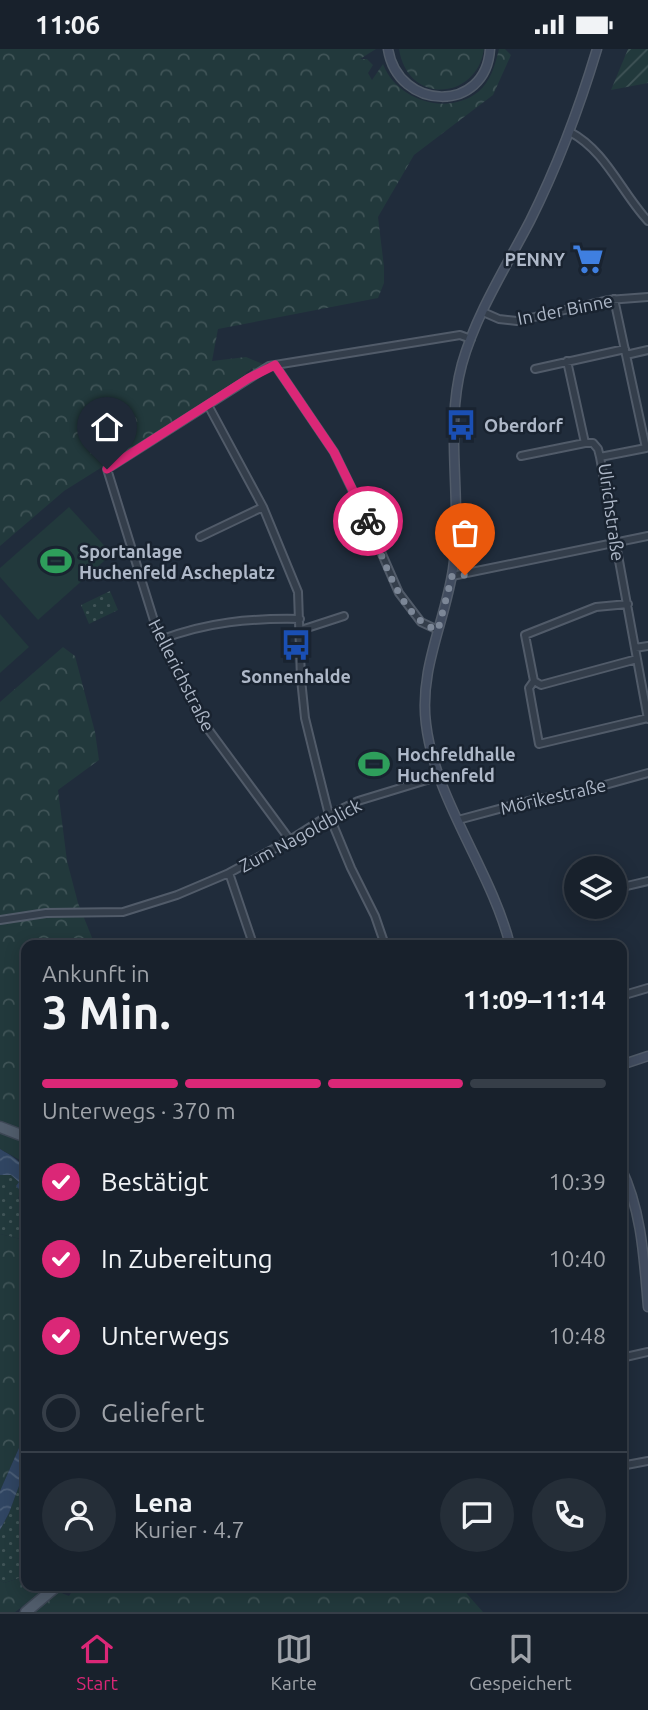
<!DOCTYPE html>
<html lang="de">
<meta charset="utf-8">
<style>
body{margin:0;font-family:Ubuntu,sans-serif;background:#252e38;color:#f1f3f6;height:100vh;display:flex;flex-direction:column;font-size:26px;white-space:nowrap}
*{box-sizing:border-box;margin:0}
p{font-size:23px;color:#9fa3a9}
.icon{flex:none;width:38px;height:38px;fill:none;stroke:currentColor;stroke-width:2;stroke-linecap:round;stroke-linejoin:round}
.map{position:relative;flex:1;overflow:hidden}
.side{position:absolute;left:21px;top:891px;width:606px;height:651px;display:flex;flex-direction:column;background:#18212c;border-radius:14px;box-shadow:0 4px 18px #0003,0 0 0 2px #363e48}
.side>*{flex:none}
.tools{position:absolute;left:564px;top:807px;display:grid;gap:14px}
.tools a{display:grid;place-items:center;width:63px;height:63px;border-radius:50%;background:#18212c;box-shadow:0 4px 18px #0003,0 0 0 2px #363e48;font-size:35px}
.pin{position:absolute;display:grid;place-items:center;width:60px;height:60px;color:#fff;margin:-72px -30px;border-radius:50% 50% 50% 0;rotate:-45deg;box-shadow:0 0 7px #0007}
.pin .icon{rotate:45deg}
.courier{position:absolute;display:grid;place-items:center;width:70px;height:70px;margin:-35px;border:5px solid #db2777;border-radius:50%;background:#fff;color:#222;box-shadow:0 2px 9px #0007}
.summary em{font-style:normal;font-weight:700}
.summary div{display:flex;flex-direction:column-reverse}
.summary{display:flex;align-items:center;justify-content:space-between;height:119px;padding:0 21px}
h1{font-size:46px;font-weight:700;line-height:52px}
.bar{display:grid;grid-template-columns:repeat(4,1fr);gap:10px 7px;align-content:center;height:84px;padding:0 21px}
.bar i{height:9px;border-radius:5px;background:#363e48}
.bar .current{background:#db2777}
.bar p{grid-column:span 4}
.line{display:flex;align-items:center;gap:18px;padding:0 21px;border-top:2px solid #363e48}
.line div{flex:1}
.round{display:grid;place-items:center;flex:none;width:74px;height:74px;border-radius:37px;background:#252e38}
ol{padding:0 21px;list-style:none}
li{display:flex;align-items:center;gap:21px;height:77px}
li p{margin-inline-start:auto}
li .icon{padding:7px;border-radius:50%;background:#db2777;color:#fff;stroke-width:4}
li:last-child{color:#9fa3a9}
li i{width:38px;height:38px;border:4px solid #363e48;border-radius:50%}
.status{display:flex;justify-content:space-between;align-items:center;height:49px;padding:0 35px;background:#18212c;direction:ltr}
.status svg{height:19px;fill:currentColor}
.menu{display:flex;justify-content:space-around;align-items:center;height:98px;border-top:2px solid #363e48;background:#18212c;font-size:19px;color:#9fa3a9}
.menu a{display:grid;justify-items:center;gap:4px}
.menu .current{color:#db2777}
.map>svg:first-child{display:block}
</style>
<div class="status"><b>11:06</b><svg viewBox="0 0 49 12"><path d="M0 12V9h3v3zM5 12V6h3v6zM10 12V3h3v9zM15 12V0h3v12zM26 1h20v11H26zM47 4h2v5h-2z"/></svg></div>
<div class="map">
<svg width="648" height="1563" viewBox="0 0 648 1563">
<defs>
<pattern id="grass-dots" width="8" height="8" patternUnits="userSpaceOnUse" patternTransform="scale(1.75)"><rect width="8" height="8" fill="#22393c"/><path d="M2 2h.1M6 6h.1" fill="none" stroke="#405457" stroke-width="1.8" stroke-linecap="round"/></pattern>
<pattern id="forest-crowns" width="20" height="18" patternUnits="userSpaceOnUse" patternTransform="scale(1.75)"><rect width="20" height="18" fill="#22393c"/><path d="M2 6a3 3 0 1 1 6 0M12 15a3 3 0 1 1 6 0" fill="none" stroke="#405457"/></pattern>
<pattern id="garden-furrows" width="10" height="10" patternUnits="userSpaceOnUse" patternTransform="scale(1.75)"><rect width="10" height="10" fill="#22393c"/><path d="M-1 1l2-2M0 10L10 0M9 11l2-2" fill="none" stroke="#405457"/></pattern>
<pattern id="water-waves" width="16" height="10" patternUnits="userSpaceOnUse" patternTransform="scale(1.75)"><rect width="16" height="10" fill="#304562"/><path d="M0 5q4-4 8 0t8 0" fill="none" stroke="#4b5e77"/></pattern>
</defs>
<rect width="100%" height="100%" fill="#202c3b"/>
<path fill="url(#grass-dots)" d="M110 542 118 561 89 575 81 556Z
M0 1126H11L19 1133 16 1137 26 1147V1150L20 1146 18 1149 26 1156V1187L20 1190 0 1185Z
M26 1418V1527L4 1534 0 1531V1481L9 1464Z"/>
<path fill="url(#forest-crowns)" d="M0 0H376L360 10H367L373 16 368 24 372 31 383 15C396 50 446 68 478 43 491 32 495 16 499 0H505L511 6 493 46 414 106 378 168 384 218V234L378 249 218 280 212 312 246 308 265 316 254 322 252 319 246 324 247 327 64 442 0 497Z
M399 0H484C477 51 408 57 399 0Z
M63 598 75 607 95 683 99 711 58 741 67 812 78 854 95 896H26V1084L0 1074V653Z
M0 1083 26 1094V1120L20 1111 0 1100Z
M0 1185 20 1190 26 1187V1383L0 1442Z
M26 1527V1536L51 1537 15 1563H0V1531L4 1534Z
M76 1536 460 1537 483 1563H35L59 1543 69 1547Z"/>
<path fill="url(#garden-furrows)" d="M628 0H648V34L611 41Z"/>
<path fill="#22393c" d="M69 458 112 505 38 571 0 528V519Z
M0 565 29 598 0 624Z"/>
<path fill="url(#water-waves)" d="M0 1100C26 1115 26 1117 26 1147L16 1137 19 1133 11 1126H0Z
M26 1383V1418L9 1464 0 1481V1442Z"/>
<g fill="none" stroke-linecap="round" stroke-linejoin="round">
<defs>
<path id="street" d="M570 83C606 102 621 143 648 172
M614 250 646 399 600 408 648 670
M483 263 499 270 517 272 608 251 648 248
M626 306 648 301
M275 316 334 403 368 473 399 544 421 573 438 581
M535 320 625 300
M208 356 263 458 298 543 301 630 305 669 316 714 329 766 351 819 375 867 385 896
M585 394H593L598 400 600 408
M521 407 585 394 567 312
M200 488 263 458
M452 527 648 487
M628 555 596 558 525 586 534 632 529 639 530 645 539 695 648 669
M301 581 344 567
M160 591C206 573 251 569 300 570
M635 599 648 597
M534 632 541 636 637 610
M458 771 536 750 569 746 648 724
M290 791 208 680 160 591 107 420 269 317 460 286 471 290
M614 840 648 832
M0 871 46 864 123 863 177 846 229 824
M252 892 229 824 290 791 329 766 358 752 440 727
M621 947 648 939
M621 1309 648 1303
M621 1417 648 1412"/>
<path id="secondary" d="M388 0C398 62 486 65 490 0
M510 896C491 821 435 751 426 675 419 620 445 573 453 520 463 451 444 381 462 315 476 265 506 218 530 172 558 116 579 60 597 0
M621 1016 648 1007
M621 1119C642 1162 644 1211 648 1258"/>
<path id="primary" d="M0 1078 26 1088
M26 1563 58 1536"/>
</defs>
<use href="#street" stroke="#515b69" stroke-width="10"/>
<use href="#secondary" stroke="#515b69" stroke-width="11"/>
<use href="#primary" stroke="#3d4755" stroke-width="13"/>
<use href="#street" stroke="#343e4b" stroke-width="6"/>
<use href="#secondary" stroke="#414c5f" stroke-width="8"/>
<use href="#primary" stroke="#515d6c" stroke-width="10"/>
</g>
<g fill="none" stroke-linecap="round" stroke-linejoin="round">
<path stroke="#7c8797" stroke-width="7" stroke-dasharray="0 12.6" d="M368 472C382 504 400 571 438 581L452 527 465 526"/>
<path stroke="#db2777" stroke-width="9" d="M107 420 249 329 275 316 334 403 368 472"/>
</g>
<defs>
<symbol id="supermarket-bare" viewBox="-9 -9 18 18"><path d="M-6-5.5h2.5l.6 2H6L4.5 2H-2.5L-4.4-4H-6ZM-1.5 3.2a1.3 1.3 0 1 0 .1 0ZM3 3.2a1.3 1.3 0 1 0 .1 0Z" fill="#3f7fe0" stroke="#192330" stroke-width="2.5" paint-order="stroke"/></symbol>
<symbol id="bus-bare" viewBox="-9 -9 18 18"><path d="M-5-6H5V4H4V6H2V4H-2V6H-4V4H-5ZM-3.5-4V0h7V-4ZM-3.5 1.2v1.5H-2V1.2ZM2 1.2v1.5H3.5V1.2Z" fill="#1a4fb4" stroke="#192330" stroke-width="2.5" paint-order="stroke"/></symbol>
<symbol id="stadium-bare" viewBox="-9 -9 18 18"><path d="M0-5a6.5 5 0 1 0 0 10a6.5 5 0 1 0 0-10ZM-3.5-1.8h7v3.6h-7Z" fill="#2e9e5b" stroke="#192330" stroke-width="2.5" paint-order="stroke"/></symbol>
</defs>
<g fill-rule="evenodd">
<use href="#supermarket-bare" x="566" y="188" width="44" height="44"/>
<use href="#bus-bare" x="439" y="354" width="44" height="44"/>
<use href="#stadium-bare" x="34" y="490" width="44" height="44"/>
<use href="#bus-bare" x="274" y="574" width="44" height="44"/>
<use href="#stadium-bare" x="352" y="693" width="44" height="44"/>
</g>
<g text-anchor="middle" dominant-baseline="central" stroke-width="5" stroke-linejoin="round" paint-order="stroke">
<g font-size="18" font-weight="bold" fill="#aeb8c8" stroke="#192330" text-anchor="start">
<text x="565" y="210" text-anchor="end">PENNY</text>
<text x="484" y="376">Oberdorf</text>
<text x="79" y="502">Sportanlage<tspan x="79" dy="21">Huchenfeld Ascheplatz</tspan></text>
<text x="296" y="627" text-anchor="middle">Sonnenhalde</text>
<text x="397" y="705">Hochfeldhalle<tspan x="397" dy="21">Huchenfeld</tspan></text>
</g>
<g font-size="18" fill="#aeb8c8" stroke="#192330">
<text transform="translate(565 260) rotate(-11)">In der Binne</text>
<text transform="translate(612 463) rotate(82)">Ulrichstraße</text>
<text transform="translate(182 626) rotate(63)">Hellerichstraße</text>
<text transform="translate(553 747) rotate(-13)">Mörikestraße</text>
<text transform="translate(300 786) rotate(-28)">Zum Nagoldblick</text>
</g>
</g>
</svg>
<div class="tools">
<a><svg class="icon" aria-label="layers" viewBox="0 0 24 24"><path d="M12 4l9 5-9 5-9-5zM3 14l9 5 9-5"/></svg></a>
</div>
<div class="pin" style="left:465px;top:526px;background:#ea580c"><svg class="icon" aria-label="bag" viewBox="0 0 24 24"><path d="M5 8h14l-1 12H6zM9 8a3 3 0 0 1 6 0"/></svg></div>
<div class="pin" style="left:107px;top:420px;background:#1f2937"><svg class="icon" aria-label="home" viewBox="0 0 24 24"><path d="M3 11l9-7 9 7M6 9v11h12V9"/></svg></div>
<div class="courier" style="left:368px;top:472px"><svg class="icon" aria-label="bike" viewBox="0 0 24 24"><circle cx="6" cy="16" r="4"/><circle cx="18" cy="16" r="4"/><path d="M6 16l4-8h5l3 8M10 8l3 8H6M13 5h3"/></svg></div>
<section class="side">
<div class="summary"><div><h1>3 Min.</h1><p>Ankunft in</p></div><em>11:09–11:14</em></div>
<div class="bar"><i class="current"></i><i class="current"></i><i class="current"></i><i></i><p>Unterwegs · 370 m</p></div>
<ol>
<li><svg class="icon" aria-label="check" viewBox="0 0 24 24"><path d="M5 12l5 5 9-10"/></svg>Bestätigt<p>10:39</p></li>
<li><svg class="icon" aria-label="check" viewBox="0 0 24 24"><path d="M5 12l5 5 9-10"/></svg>In Zubereitung<p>10:40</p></li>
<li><svg class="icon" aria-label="check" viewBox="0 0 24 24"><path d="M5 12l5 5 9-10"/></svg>Unterwegs<p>10:48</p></li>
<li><i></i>Geliefert</li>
</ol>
<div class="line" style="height:126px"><a class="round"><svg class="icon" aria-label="person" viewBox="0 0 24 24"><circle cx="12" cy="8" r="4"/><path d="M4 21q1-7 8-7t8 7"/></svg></a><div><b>Lena</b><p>Kurier · 4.7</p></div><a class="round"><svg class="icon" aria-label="chat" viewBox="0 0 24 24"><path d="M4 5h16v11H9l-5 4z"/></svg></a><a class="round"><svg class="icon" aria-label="phone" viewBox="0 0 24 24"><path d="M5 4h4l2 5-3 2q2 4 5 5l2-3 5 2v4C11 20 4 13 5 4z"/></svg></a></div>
</section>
</div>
<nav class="menu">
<a class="current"><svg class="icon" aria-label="home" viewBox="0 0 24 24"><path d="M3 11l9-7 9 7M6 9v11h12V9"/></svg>Start</a>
<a><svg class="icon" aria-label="map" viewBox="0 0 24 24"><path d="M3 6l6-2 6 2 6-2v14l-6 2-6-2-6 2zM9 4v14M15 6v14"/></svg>Karte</a>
<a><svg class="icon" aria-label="saved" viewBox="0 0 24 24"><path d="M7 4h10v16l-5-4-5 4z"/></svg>Gespeichert</a>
</nav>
